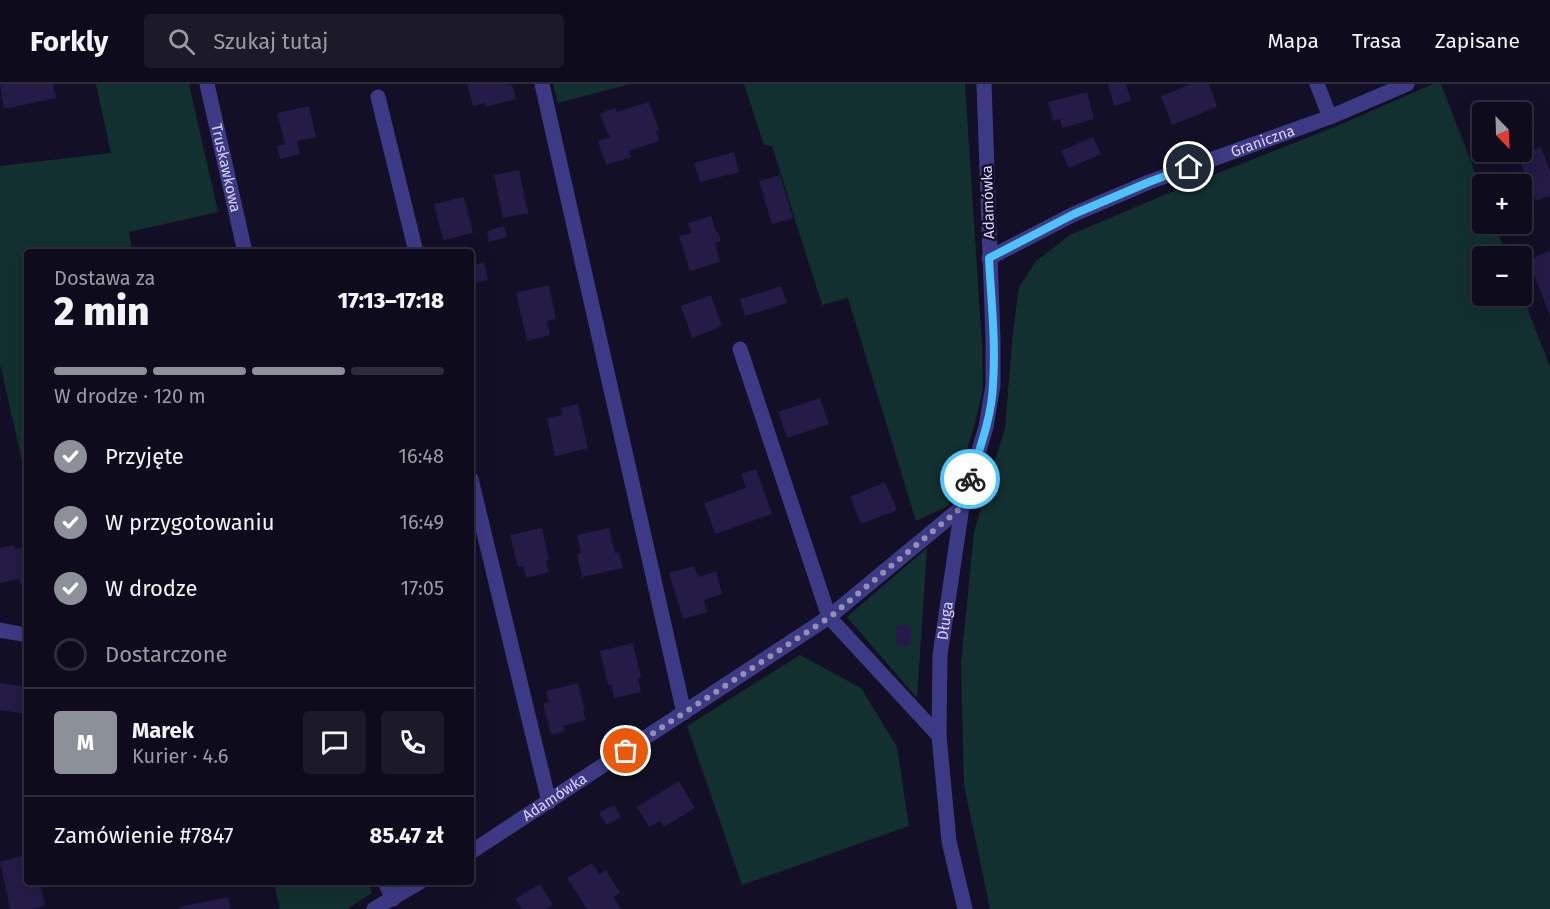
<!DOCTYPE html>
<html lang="pl">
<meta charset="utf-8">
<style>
body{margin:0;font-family:"Fira Sans",sans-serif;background:#1c1929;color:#f1f3f6;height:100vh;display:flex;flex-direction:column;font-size:22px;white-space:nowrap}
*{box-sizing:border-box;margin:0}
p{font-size:20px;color:#9b9ba3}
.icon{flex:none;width:33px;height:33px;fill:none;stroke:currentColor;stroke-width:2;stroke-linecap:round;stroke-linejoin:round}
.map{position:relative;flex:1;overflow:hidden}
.side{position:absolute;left:24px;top:165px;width:450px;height:636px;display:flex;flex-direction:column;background:#0e0b1c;border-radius:6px;box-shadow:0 6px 24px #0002,0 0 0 2px #2e2b3b}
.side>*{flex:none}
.needle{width:39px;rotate:157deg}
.tools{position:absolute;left:1472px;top:18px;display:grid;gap:12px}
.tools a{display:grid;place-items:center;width:60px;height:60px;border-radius:6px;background:#0e0b1c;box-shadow:0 6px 24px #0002,0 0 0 2px #2e2b3b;font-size:30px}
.pin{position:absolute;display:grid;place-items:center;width:51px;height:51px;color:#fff;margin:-26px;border:3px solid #fff;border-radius:50%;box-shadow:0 2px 6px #0007}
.courier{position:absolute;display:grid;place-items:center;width:60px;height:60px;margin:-30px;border:4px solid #4fc3f7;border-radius:50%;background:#fff;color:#222;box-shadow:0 2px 8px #0007}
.summary em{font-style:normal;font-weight:800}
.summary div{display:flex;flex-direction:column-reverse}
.summary{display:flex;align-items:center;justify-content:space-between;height:102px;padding:0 30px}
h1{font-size:39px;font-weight:800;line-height:45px}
.bar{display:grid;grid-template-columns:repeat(4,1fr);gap:9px 6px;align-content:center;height:72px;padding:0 30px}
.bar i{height:8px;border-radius:4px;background:#2e2b3b}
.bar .selected{background:#8c9099}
.bar p{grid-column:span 4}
.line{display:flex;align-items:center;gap:15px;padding:0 30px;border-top:2px solid #2e2b3b}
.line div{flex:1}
.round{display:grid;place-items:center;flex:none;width:63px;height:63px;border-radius:6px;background:#1c1929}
ol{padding:0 30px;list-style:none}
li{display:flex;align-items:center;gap:18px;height:66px}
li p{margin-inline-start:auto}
li .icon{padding:6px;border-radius:50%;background:#8c9099;color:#fff;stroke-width:4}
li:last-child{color:#9b9ba3}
li i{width:33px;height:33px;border:3px solid #2e2b3b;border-radius:50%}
header{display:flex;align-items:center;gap:36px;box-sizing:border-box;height:84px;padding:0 30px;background:#0e0b1c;border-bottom:2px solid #2e2b3b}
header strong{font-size:28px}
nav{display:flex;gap:33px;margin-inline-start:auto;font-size:21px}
.search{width:420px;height:54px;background:#1c1929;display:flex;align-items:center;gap:15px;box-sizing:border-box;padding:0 21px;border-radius:6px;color:#9b9ba3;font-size:22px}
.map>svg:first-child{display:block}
</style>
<header>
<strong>Forkly</strong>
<div class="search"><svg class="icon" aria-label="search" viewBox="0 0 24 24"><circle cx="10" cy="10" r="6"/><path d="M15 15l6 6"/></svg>Szukaj tutaj</div>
<nav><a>Mapa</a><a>Trasa</a><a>Zapisane</a></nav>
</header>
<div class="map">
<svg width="1550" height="825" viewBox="0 0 1550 825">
<rect width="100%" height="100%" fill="#130f26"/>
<path fill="#12302f" d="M96 0H189L218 128 129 148 133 168H27V399L0 280V82L111 69Z
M553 0H630L558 19Z
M744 0H965L982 261 983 306 975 339 950 421 916 437 848 214 822 221 772 62 764 61Z
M1433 0H1441L1482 106V140H1495L1507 172H1482V212H1521V208L1550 283V825H990L964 701 961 579 974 448 1005 344 1013 248 1019 203 1036 177 1070 151 1190 100 1337 42Z
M927 464 917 614 847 533Z
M800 571 861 604 897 663 909 742 742 801 687 642Z
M274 798H369L372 809 347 825H280Z"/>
<path fill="#241b47" d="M0 0H53L56 14 4 25Z
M467 0H508V2L512 0 516 15 486 23 485 19 473 22Z
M1108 0H1126L1131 17 1114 22Z
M1191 0H1209L1217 23 1172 41 1161 12Z
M1087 8 1094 35 1062 44 1060 35 1053 37 1048 18Z
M649 18 659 46 656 47 659 57 629 67 631 73 606 81 598 57 610 53 604 42 600 30 615 24 617 28Z
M309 22 316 53 297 57 300 70 280 75 277 62 285 60 277 29Z
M1093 53 1101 70 1069 84 1061 67Z
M1531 61 1534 66 1541 63 1550 87V112L1536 117 1518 72 1523 69 1522 65Z
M734 68 739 88 700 98 694 79Z
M519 86 528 129 503 134 494 91Z
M780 91 793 134 772 140 759 97Z
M464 113 473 149 443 156 434 120Z
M711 132 716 148 718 147 721 157 715 159 720 178 690 187 679 152 691 149 688 139Z
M504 142 507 153 489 158 487 147Z
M1550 167V232L1528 176Z
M484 178 488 196 471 200V182Z
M549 201 556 235 547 237 550 251 527 257 516 209Z
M781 202 787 219 745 232 740 215Z
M711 211 722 242 692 254 681 222Z
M820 314 829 340 787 354 778 328Z
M578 320 588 364 555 372 547 334 562 331 561 324Z
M756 385 772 430 715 450 704 419 746 404 741 390Z
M885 398 897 426 861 440 850 413Z
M542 444 549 476 546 477 549 488 526 494 523 482 518 483 510 451Z
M609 444 615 469 619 468 623 484 582 493 577 470 581 469 577 451Z
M14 461 15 465 26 463 27 499 21 501 19 495 0 499V464Z
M694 482 698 493 716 487 722 510 704 516 707 528 683 535 669 489Z
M896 541H911V562L897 563Z
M633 559 641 594 638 595 641 608 614 614 611 600 608 601 600 567Z
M0 599 27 603 26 630 0 626Z
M578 599 585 627H583L586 636 563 642 565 647 551 651 543 619 549 618 546 607Z
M679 697 695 724 664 743 660 737 649 743 637 723Z
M614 721 621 733 606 741 599 729Z
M27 770V798H40L45 822 32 825H10L0 778Z
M592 779 599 790 606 786 620 809 613 813 621 825H587L567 794Z
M540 800 553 821 546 825H522L515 815Z
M228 813 231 825H180L179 823Z"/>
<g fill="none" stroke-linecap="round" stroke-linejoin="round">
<g stroke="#3d3a85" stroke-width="15">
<path id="s1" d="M207 0 245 168"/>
<path d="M542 0 684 629"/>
<path d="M1317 0 1330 33"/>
<path d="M378 13 416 168"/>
<path id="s2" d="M989 174 1074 130 1149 98 1330 33 1407 0"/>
<path d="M740 265 829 533 939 652"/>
<path d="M471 395 549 718"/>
<path d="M0 546 27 551"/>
<path id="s3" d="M471 768 829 533 962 423"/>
<path d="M385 798 393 815"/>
<path d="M374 825 420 798"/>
<path id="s4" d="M965 825 949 757 939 652 940 571 962 423 986 343 993 301V255L984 0"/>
</g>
</g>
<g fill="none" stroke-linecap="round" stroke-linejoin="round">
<path stroke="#948fb3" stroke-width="6" stroke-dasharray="0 10.8" d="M626 667 830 533 962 423 970 395"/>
<path stroke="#4fc3f7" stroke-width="8" d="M970 395C980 364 992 332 993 300 996 258 991 215 989 174L1074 130 1149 98 1189 83"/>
</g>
<g text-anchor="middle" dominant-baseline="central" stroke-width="5" stroke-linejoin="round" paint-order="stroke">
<g font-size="15" fill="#d9d4ff" stroke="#130f26">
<text stroke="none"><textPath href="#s2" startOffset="298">Graniczna</textPath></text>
<text stroke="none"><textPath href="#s1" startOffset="86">Truskawkowa</textPath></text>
<text transform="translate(988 118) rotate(-92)">Adamówka</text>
<text stroke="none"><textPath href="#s4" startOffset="291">Długa</textPath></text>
<text stroke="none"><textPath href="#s3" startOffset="100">Adamówka</textPath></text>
</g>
</g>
</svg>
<div class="tools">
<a><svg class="needle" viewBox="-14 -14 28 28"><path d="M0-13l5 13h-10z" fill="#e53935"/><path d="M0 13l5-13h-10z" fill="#9b9ba3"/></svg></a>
<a>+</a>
<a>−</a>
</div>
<div class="pin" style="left:626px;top:667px;background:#ea580c"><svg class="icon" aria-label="bag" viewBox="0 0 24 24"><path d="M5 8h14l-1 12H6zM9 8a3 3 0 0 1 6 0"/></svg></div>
<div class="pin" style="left:1189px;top:83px;background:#1f2937"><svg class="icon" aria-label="home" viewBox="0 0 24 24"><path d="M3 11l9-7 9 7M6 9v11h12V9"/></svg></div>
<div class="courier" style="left:970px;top:395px"><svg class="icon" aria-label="bike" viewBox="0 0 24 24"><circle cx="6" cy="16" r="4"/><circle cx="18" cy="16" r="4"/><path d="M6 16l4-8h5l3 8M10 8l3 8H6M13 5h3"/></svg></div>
<section class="side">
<div class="summary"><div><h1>2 min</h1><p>Dostawa za</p></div><em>17:13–17:18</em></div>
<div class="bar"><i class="selected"></i><i class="selected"></i><i class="selected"></i><i></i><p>W drodze · 120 m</p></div>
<ol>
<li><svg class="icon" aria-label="check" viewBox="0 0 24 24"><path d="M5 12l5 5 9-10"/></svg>Przyjęte<p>16:48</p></li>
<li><svg class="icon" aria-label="check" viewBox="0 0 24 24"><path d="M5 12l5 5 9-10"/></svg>W przygotowaniu<p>16:49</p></li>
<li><svg class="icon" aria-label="check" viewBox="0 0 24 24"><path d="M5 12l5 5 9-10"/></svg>W drodze<p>17:05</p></li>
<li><i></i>Dostarczone</li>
</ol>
<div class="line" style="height:108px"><b class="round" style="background:#8c9099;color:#fff">M</b><div><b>Marek</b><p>Kurier · 4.6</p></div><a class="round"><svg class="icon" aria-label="chat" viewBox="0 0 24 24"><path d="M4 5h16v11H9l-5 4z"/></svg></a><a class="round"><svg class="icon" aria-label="phone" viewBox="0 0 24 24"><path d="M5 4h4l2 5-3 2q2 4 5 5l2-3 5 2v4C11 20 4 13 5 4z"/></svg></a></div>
<div class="line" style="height:78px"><div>Zamówienie #7847</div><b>85.47 zł</b></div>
</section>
</div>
